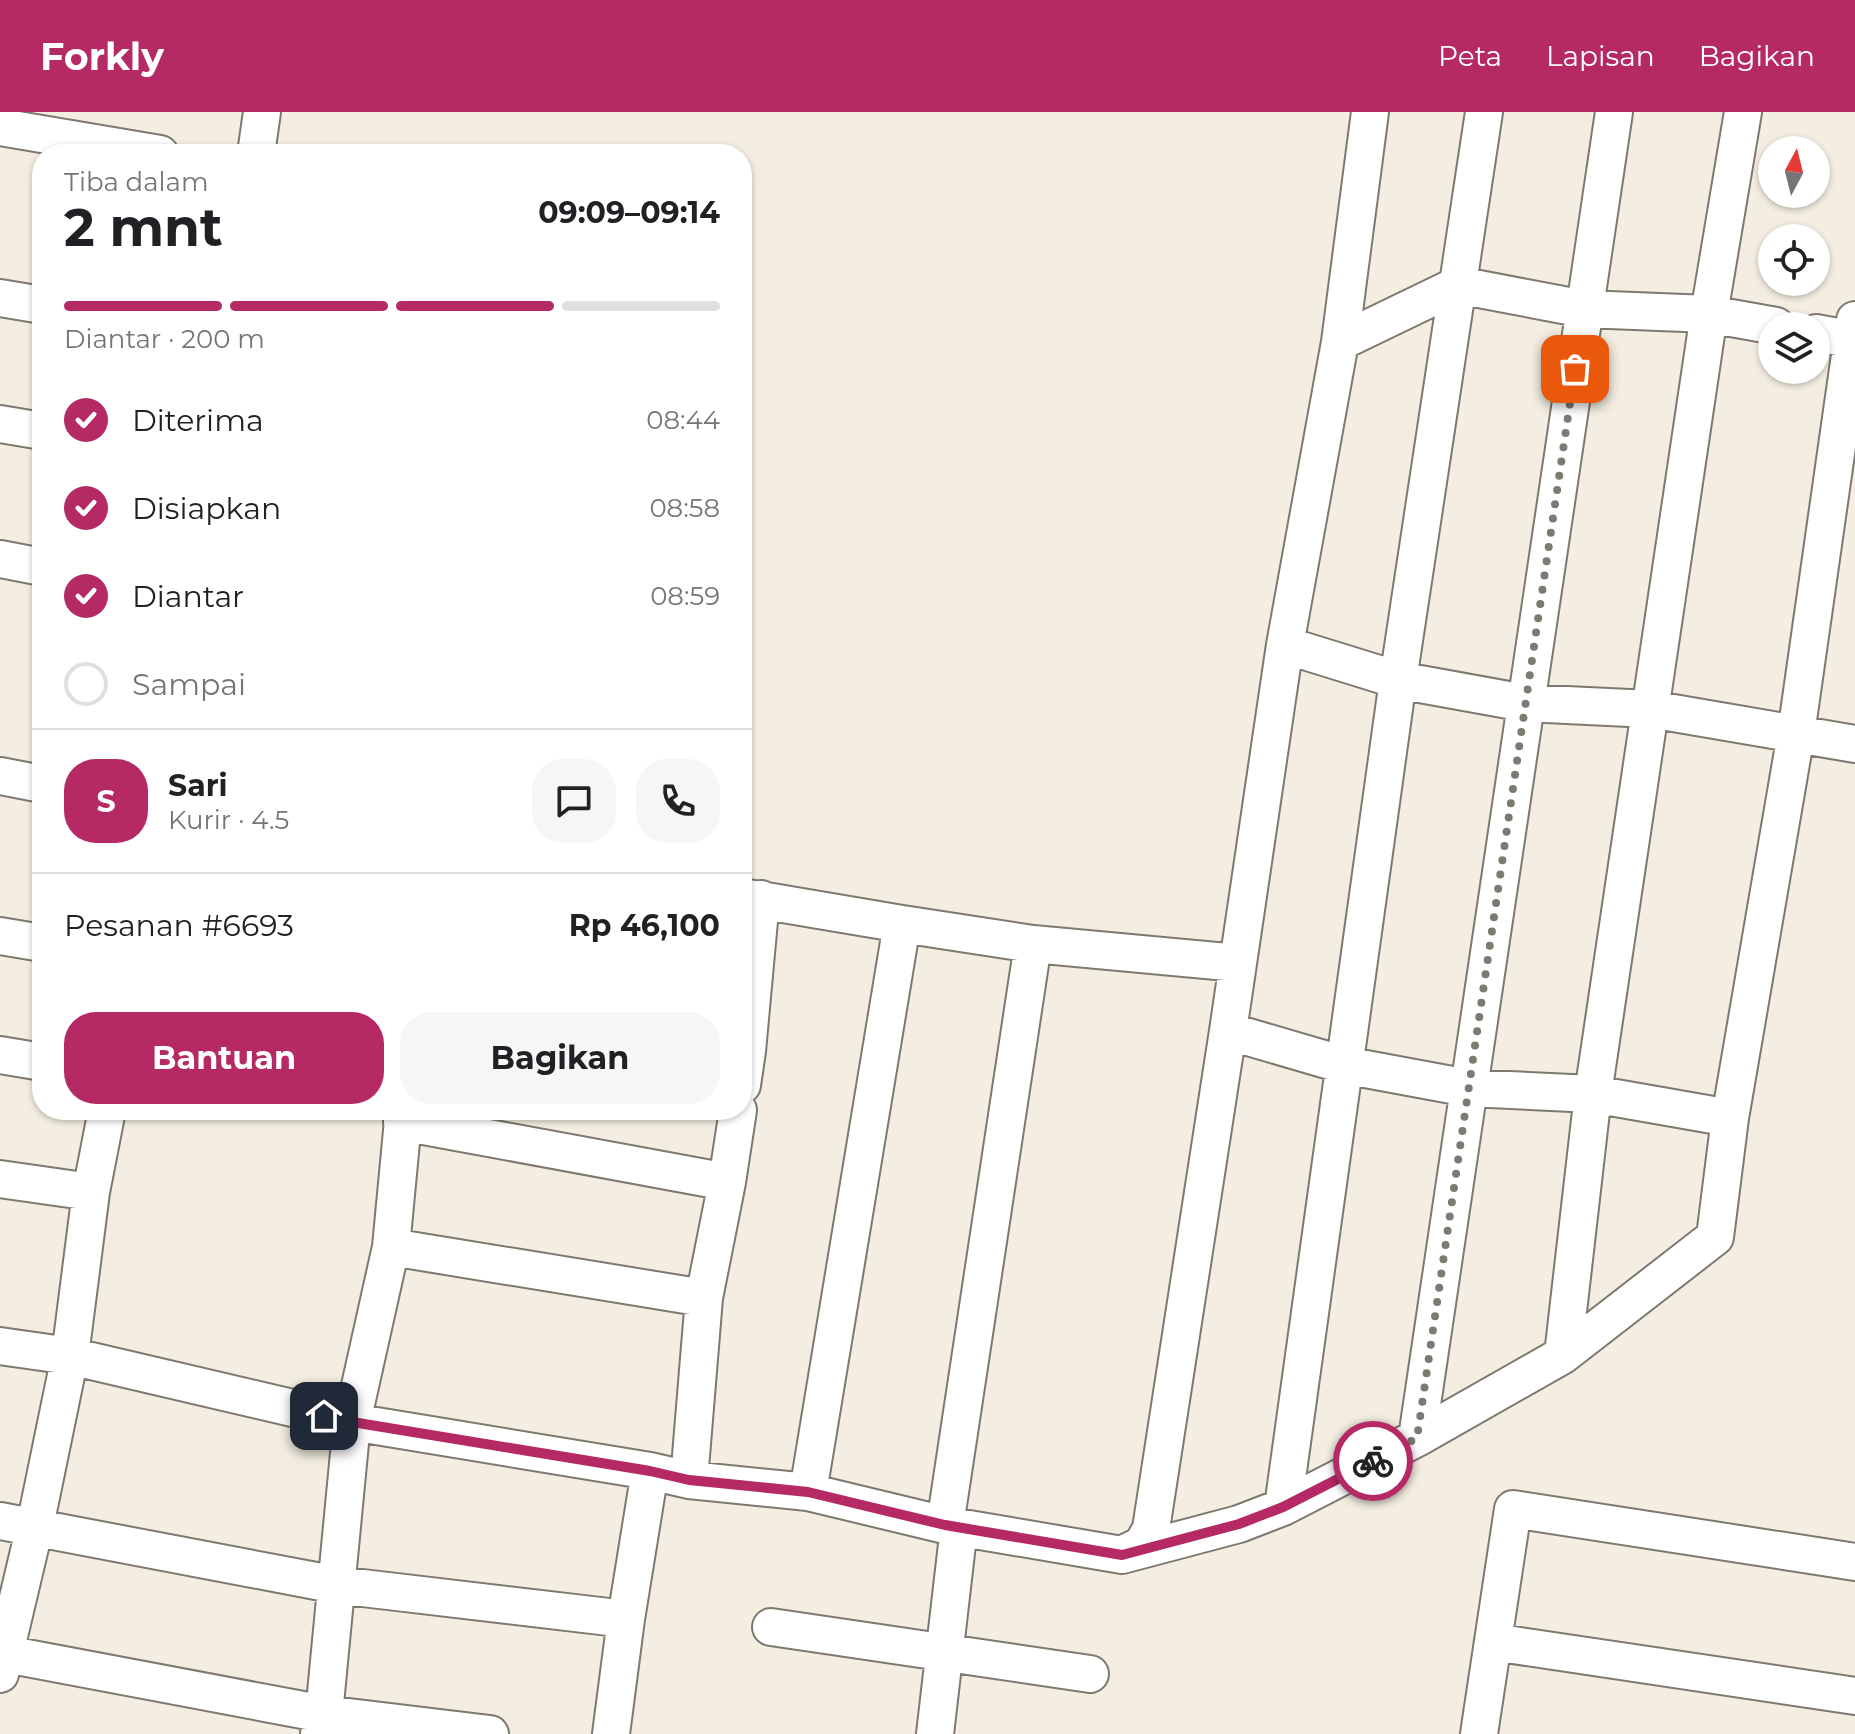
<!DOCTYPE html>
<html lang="id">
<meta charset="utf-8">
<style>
body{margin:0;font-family:Montserrat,sans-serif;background:#f6f6f6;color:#202124;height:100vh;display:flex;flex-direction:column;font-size:30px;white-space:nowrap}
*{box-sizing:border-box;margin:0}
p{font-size:26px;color:#757577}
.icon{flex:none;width:44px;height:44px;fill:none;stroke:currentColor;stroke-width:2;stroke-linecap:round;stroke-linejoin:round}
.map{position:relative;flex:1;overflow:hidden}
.panel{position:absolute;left:32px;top:32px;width:720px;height:976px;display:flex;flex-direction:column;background:#fff;border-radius:32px;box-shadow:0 2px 6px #0004}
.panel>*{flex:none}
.needle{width:52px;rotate:7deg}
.buttons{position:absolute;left:1758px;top:24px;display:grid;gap:16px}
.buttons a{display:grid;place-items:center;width:72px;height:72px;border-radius:50%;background:#fff;box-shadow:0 2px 6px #0004;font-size:40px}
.pin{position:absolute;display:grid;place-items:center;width:68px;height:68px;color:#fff;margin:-34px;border-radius:16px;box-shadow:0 4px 12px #0006}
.courier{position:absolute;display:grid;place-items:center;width:80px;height:80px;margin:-40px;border:6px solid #b52a65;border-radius:50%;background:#fff;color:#222;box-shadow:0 2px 10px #0007}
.headline em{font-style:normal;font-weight:700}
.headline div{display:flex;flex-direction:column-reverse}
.headline{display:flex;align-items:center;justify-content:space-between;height:136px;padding:0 32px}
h1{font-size:52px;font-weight:700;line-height:60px}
.bar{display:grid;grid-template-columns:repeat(4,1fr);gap:12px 8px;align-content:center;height:96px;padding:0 32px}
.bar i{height:10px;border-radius:6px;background:#e0e0e0}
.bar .active{background:#b52a65}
.bar p{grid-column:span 4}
.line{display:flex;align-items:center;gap:20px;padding:0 32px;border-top:2px solid #e0e0e0}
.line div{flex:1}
.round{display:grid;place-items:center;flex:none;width:84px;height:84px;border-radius:32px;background:#f6f6f6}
ol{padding:0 32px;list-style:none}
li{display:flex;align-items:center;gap:24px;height:88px}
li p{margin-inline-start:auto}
li .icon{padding:8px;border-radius:50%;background:#b52a65;color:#fff;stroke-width:4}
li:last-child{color:#757577}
li i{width:44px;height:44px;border:4px solid #e0e0e0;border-radius:50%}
.button{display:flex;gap:16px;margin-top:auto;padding:16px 32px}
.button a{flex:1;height:92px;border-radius:32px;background:#b52a65;color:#fff;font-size:32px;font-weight:700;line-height:92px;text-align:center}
.button a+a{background:#f6f6f6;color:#202124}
header{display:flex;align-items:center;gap:48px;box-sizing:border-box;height:112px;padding:0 40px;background:#b52a65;color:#fff}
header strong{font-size:38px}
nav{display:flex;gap:44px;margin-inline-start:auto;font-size:28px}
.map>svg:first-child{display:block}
</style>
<header>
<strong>Forkly</strong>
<nav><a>Peta</a><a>Lapisan</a><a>Bagikan</a></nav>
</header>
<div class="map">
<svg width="1855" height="1622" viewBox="0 0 1855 1622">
<rect width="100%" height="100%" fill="#f4eee2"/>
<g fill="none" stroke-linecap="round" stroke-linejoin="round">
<defs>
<path id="minor" d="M0 15 160 42
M256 42 262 0
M0 186 42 193
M1816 221 1855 228
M1340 230 1458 173 1584 197 1709 202 1776 214
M0 312 42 319
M0 447 42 455
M1285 533 1398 568 1525 591 1650 597 1855 632
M0 664 42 672
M742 785 902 812 1033 832 1238 851
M0 824 42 831
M1228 919 1344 953 1468 976 1593 982 1730 1006
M0 943 42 950
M742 973 747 939 761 787
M402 1010 727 1070
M0 1067 91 1080
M391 1135 704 1186
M0 1234 70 1244 352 1310 650 1359 689 1368 808 1380 945 1413 1122 1443 1239 1412 1283 1395 1417 1326 1563 1243 1715 1125 1730 1006 1796 622 1855 208
M1563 1243 1593 982 1709 202 1743 0
M1417 1326 1614 0
M689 1368 704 1186 727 1070 738 998
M808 1380 902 812
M1283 1395 1398 568 1484 0
M0 1409 337 1473 626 1507
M945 1413 1033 832
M1123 1442 1142 1433 1151 1417 1228 919 1285 533 1340 230 1370 0
M771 1515 1090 1562
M1493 1530 1855 1584
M0 1541 324 1602 490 1622
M0 1562 35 1414 70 1244 91 1080 107 998
M319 1622 324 1602 352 1310 391 1135 404 998
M611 1622 626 1507 650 1359
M935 1622 959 1415
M1479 1622 1513 1397 1855 1450"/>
</defs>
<use href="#minor" stroke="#7e796e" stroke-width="40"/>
<use href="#minor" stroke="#fff" stroke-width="36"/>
</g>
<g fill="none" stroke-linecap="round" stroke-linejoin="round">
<path stroke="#7e7a72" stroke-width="8" stroke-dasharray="0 14.4" d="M1373 1349 1417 1326 1575 257"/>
<path stroke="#b52a65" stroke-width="10" d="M324 1304 352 1310 650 1359 689 1368 808 1380 945 1413 1122 1443 1239 1412 1283 1395 1373 1349"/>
</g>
</svg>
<div class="buttons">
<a><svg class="needle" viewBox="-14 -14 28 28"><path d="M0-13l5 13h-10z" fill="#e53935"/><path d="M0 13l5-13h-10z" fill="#757577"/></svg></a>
<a><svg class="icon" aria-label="locate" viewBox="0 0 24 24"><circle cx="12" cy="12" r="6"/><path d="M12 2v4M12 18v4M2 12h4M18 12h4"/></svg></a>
<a><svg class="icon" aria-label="layers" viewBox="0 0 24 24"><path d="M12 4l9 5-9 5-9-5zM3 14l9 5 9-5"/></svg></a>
</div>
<div class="pin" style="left:1575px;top:257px;background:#ea580c"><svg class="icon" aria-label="bag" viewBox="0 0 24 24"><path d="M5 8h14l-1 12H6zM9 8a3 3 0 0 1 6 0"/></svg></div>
<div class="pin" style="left:324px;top:1304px;background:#1f2937"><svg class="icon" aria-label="home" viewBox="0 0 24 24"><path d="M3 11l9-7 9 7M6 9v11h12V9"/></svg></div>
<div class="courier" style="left:1373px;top:1349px"><svg class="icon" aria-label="bike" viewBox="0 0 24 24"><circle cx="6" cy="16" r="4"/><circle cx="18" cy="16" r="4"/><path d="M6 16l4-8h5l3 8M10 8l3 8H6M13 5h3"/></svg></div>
<section class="panel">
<div class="headline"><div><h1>2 mnt</h1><p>Tiba dalam</p></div><em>09:09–09:14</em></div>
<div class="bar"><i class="active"></i><i class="active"></i><i class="active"></i><i></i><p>Diantar · 200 m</p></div>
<ol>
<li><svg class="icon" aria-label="check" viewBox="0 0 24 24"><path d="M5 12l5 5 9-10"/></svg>Diterima<p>08:44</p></li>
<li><svg class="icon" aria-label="check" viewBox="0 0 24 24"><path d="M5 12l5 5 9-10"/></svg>Disiapkan<p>08:58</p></li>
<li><svg class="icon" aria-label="check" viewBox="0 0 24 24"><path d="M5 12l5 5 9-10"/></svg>Diantar<p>08:59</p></li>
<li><i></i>Sampai</li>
</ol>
<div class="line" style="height:144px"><b class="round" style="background:#b52a65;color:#fff">S</b><div><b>Sari</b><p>Kurir · 4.5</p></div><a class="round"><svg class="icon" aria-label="chat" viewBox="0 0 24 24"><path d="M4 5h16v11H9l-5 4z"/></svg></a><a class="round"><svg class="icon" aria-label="phone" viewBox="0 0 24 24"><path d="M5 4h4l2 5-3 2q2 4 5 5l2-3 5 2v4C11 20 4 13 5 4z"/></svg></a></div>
<div class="line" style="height:104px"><div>Pesanan #6693</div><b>Rp 46,100</b></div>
<div class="button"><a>Bantuan</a><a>Bagikan</a></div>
</section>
</div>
